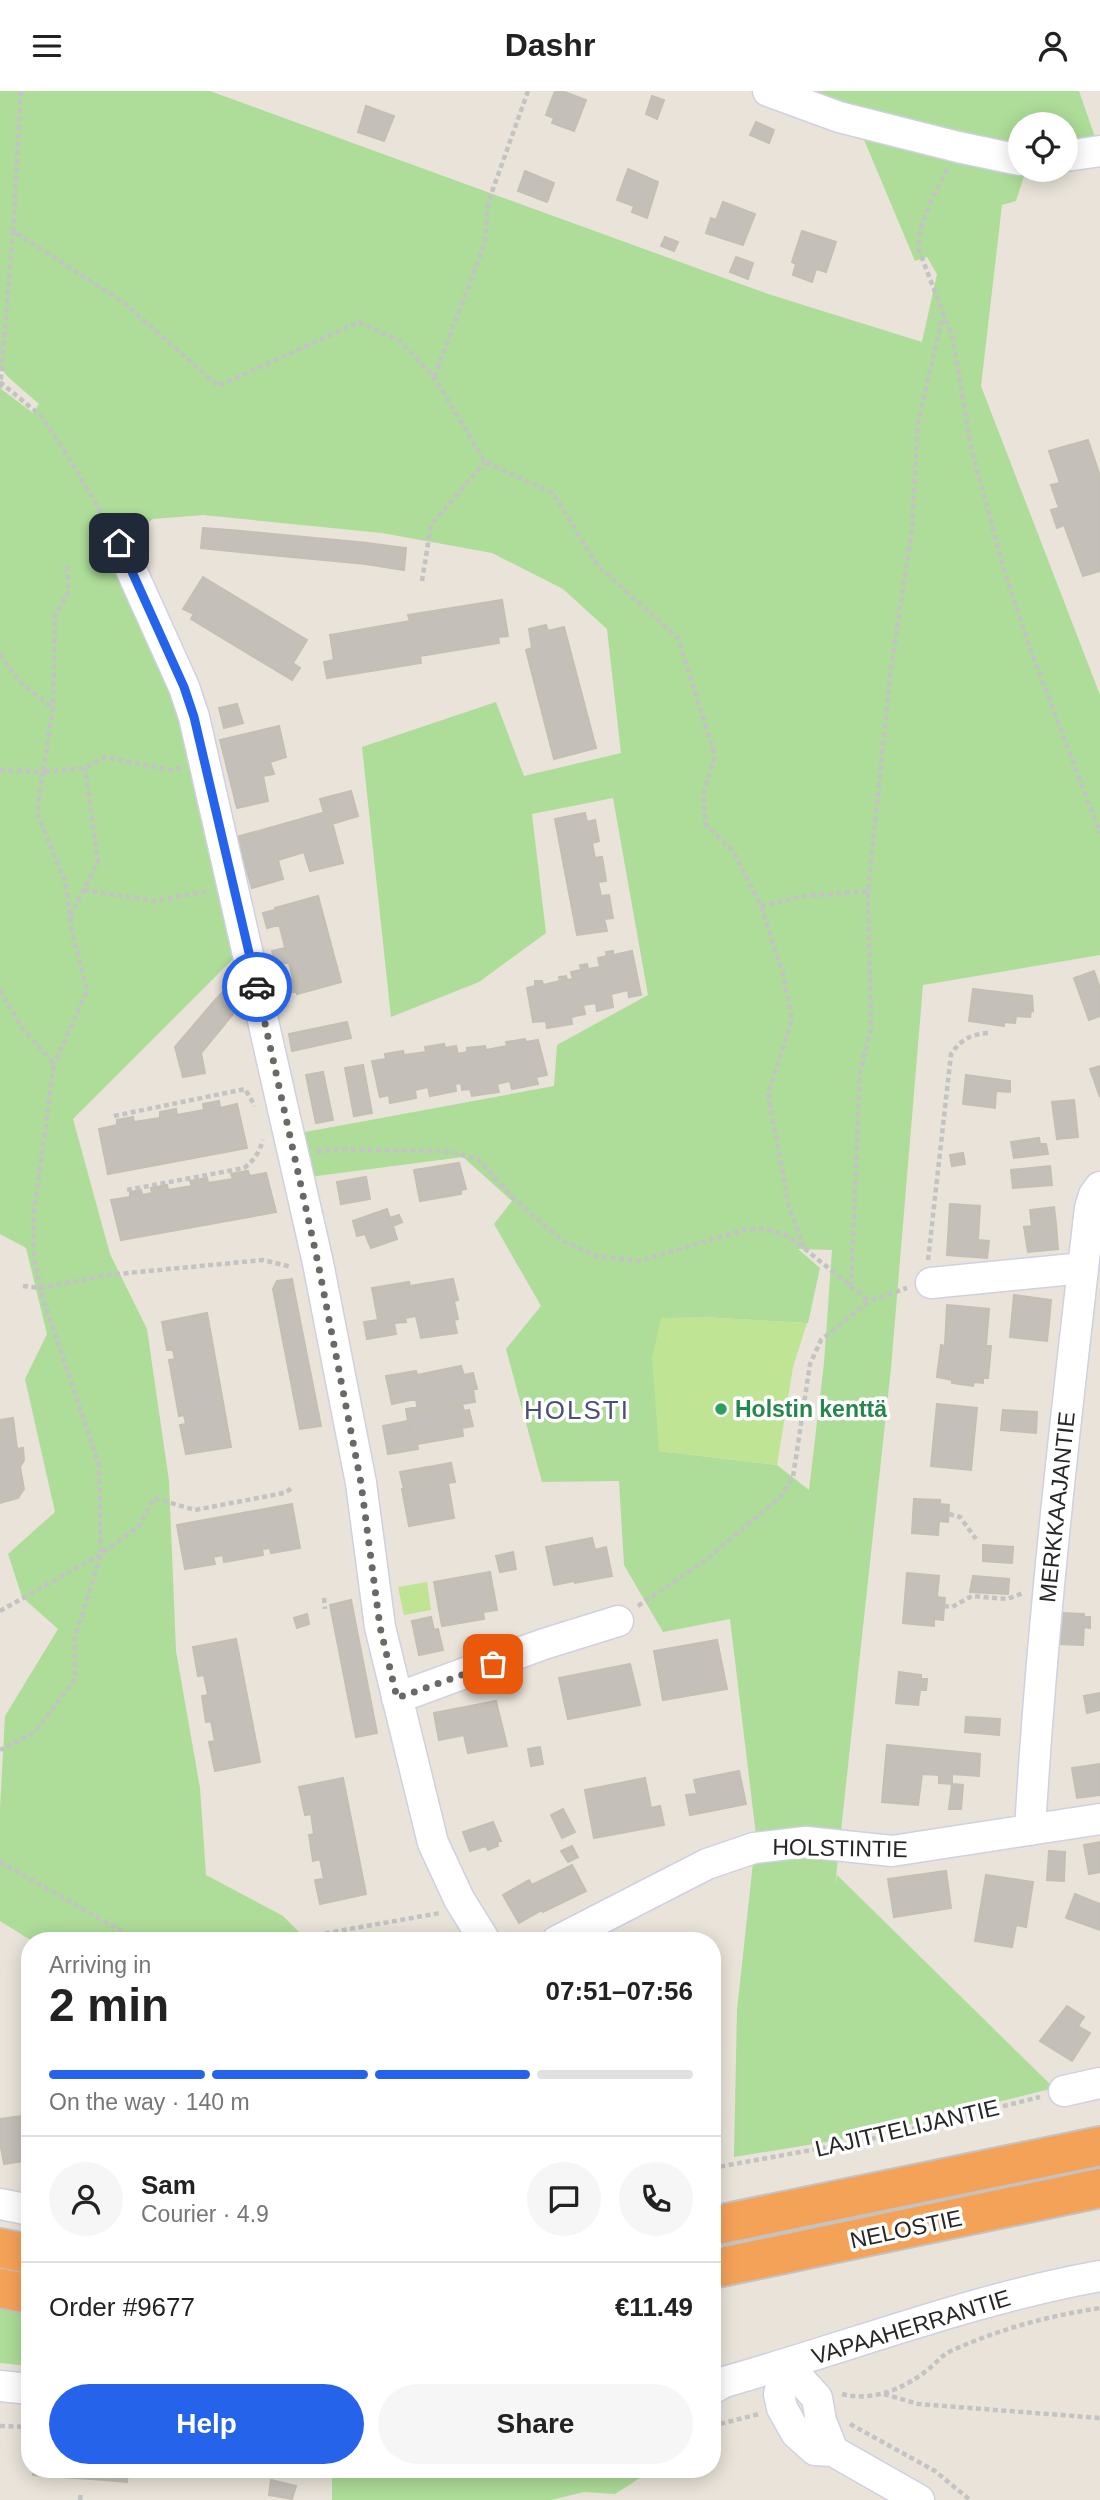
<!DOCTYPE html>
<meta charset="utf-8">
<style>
body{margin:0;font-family:Arial,sans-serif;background:#f6f6f6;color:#222;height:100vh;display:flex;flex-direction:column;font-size:26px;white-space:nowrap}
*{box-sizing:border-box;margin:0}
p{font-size:23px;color:#767676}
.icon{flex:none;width:38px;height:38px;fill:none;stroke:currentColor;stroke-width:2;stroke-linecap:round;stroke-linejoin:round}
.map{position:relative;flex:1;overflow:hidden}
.sheet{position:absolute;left:21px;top:1841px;width:700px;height:546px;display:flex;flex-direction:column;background:#fff;border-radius:28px;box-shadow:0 4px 18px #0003}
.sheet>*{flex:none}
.tools{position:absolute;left:1008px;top:21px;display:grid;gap:14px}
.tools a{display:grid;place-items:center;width:70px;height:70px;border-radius:50%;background:#fff;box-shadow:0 4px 18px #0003;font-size:35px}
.pin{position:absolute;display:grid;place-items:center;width:60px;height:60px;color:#fff;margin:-30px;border-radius:14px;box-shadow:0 4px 10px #0006}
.courier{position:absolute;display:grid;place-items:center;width:70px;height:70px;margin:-35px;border:5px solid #2563eb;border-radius:50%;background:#fff;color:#222;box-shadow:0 2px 9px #0007}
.head em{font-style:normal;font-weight:700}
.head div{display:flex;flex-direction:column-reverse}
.head{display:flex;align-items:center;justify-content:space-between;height:119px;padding:0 28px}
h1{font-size:46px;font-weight:700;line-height:52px}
.bar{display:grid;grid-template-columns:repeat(4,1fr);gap:10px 7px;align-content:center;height:84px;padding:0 28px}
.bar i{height:9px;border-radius:5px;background:#e0e0e0}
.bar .active{background:#2563eb}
.bar p{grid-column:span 4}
.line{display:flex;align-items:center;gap:18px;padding:0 28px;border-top:2px solid #e0e0e0}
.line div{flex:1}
.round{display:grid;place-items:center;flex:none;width:74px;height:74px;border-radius:37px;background:#f6f6f6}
.button{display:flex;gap:14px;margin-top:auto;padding:14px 28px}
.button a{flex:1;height:80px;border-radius:42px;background:#2563eb;color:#fff;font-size:28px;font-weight:700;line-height:80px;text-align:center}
.button a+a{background:#f6f6f6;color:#222}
header{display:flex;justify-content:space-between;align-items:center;height:91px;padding:0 28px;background:#fff;font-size:32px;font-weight:700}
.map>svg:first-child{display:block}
</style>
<header><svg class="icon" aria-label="menu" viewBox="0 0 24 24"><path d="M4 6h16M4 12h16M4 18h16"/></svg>Dashr<svg class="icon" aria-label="person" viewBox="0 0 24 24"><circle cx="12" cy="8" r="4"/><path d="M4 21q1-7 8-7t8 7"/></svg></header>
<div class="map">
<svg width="1100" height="2409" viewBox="0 0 1100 2409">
<rect width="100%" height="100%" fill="#e9e3d9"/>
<path fill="#addd98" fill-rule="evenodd" d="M0 0H210L768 203 922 251 937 183 927 166 915 170 849 13 808 0H1079L1096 49 1066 52V33H1020V79H1026L1016 110 1002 114 981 295 1100 604V864L923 894 891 1277 835 1795 837 1784 1054 1997 863 2045 734 2066 737 1919 756 1744 730 1528 663 1541 624 1474 619 1390 542 1391 506 1258 541 1215 494 1133 512 1110 463 1066 309 1086 300 1042 554 995 557 954 648 904 613 707 532 723 546 842 479 891 391 926 362 656 496 611 524 685 621 662 607 538 563 498 492 462 382 442 203 424 153 428 112 454 185 631 239 862 73 1028 110 1163 147 1238 169 1390 176 1560 200 1697 206 1784 283 1825 300 1842 289 1850H32L0 1830V1717L5 1625 58 1538 22 1506 8 1463 55 1421 25 1288 47 1243 26 1157 0 1143V297L33 322 39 313 8 286 0 276ZM798 1158 832 1159 824 1272 809 1399 777 1374 659 1360 701 1226 808 1232 820 1177Z
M0 2216 30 2222V2275L0 2272Z
M332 2378H390L415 2386 472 2378H643V2385L615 2403 584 2401 551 2409H332Z"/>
<path fill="#bfe494" d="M701 1226 807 1232 793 1276 777 1374 659 1360 652 1267 661 1227Z
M427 1491 431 1519 404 1524 398 1496Z"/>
<path fill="#c4c0b9" stroke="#c4bfb3" stroke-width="2" d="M555 0H562L586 9 574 40 552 32 554 27 546 24Z
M652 5 664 9 657 28 646 23Z
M366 15 394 25 384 50 358 41Z
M756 31 774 39 769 52 750 44Z
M628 78 658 91 647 127 632 121 634 115 617 109Z
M525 80 554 92 547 111 518 100Z
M723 111 755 123 743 154 706 142 711 127 716 129Z
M802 140 836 151 826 181 816 178 812 191 793 184 796 173 792 171Z
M665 146 678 151 674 160 661 155Z
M736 166 753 172 748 188 730 181Z
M1088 349 1100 385V480L1083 485 1064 434 1057 437 1051 419 1059 417 1051 394 1060 392 1049 360Z
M203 437 241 440 239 461 201 457Z
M241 440 367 452 365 473 239 461Z
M367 452 406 457 404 479 365 473Z
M203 486 307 549 293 572 300 577 292 589 191 528 194 523 183 518Z
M502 509 508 545 498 546 499 552 420 565 421 572 327 587 324 571 334 569 330 544 410 530 408 524Z
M546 534 548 540 564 536 596 657 554 668 526 559 532 557 529 538Z
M237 613 243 632 224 637 219 617Z
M279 635 286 666 270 671 274 683 263 685 268 710 237 717 220 649Z
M351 700 358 725 332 733 329 720 324 722 320 708Z
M329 720 343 772 310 780 304 761 278 769 283 788 252 797 237 746Z
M585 722 587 731 595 729 599 750 592 752 595 767 602 766 606 790 598 791 601 805 609 804 613 827 604 828 607 840 577 844 555 728Z
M318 805 341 891 297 903 275 817Z
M275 819 279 834 267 837 263 822Z
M285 857 289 871 276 874 272 860Z
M613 860V864L632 860 641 904 629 906 628 899 611 903 613 916 597 920 596 912 583 914 585 923 571 926 572 933 547 937 546 930 533 931 527 897 535 895V890H542L543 894 560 890 559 886 566 885 567 889 573 888 571 881 581 879 580 874 587 873 588 878 600 876 598 867 607 865 606 861Z
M1094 880 1100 897V925L1089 929 1074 887Z
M293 887 297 900 282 903 279 890Z
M973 898 1032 905 1033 920 1031 919 1030 926 1016 925 1015 932 1004 931V935L969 930Z
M224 900 236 911 229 920 216 908Z
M216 908 233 923 201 962 205 982 183 986 175 956Z
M347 931 351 947 292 960 289 943Z
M525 948 526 951 538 949 547 984 536 986 538 993 512 998 510 990 497 993 499 1001 472 1005 470 998 462 999 461 992 455 993 456 1000 430 1005 428 996 415 999 416 1007 390 1012 389 1004 380 1006 372 970 386 968 385 963 403 960 404 964 426 961 425 956 444 953 445 957 456 955 458 963 467 961V957L485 955 486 959 507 955 506 951Z
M363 974 372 1022 354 1025 345 977Z
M1100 975V1006L1090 978Z
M323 981 333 1029 316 1032 306 984Z
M966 984 1010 990V1001L996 1000 995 1017 963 1013Z
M1074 1009 1078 1046 1057 1048 1052 1011Z
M219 1010 220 1017 237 1013 247 1057 108 1083 99 1038 117 1034V1029L133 1026 134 1031 160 1027V1021L176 1018 177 1024 204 1019 203 1013Z
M1039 1047 1040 1053H1046L1048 1063 1014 1067 1011 1051Z
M963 1062 965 1073 952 1075 950 1064Z
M459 1072 466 1098 461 1099V1103L420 1110 414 1079Z
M1050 1075 1052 1094 1013 1097 1011 1079Z
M248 1080 250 1085 266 1082 276 1121 121 1149 111 1109 130 1106V1101L141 1099 142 1104 152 1102 151 1097 167 1094 168 1099 192 1095 190 1090 207 1087 208 1092 233 1088 231 1083Z
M366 1086 370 1108 341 1113 337 1091Z
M950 1113 980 1115 978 1149 989 1150 987 1167 947 1164Z
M1054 1116 1056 1133 1032 1136 1030 1119Z
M387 1118 390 1127 399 1124 402 1131 393 1135 397 1148 371 1157 365 1143 357 1145 353 1130Z
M1056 1133 1058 1158 1028 1161 1024 1136Z
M292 1188 294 1199 274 1203 273 1198 277 1190Z
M453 1188 458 1209 454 1210 458 1228 454 1229 457 1242 421 1247 416 1225 405 1227 406 1231 394 1232 396 1243 367 1248 364 1231 378 1229 372 1197 409 1191 410 1195Z
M294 1199 321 1335 300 1338 274 1203Z
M1014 1204 1051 1209 1049 1231 1012 1226Z
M947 1214 989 1218 986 1255H991L988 1287H983V1292L974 1291 973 1295 952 1292V1289L937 1286 941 1254 945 1255Z
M207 1222 231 1356 186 1363 180 1334 186 1333 184 1324 179 1325 169 1269 175 1268 173 1259H167L162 1231Z
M1012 1226 1049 1231 1047 1250 1010 1246Z
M461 1275 464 1284 473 1282 477 1298H473L475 1311 418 1320 412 1285Z
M416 1280 417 1284 412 1285 416 1308 392 1313 386 1285Z
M462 1313 464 1320 469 1319 473 1335 462 1337 463 1345 412 1354 406 1318 418 1316V1320Z
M937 1313 977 1317 971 1379 931 1375Z
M1003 1319 1037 1321 1036 1342 1001 1339Z
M13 1327 17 1358 23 1357 24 1369 20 1376 24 1398 18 1407 0 1412V1329Z
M408 1330 412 1354 417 1353 418 1358 388 1363 383 1335Z
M451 1372 455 1391 448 1392 454 1427 409 1435 402 1398 431 1393 428 1376Z
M428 1376 431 1393 404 1398 400 1381Z
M914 1408 940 1409V1413L949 1414 948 1431 939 1430 938 1444 912 1442Z
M292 1413 300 1457 271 1462 270 1457 262 1458 263 1464 224 1471 223 1464 213 1466 215 1473 185 1478 177 1434Z
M592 1447 595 1459 606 1456 612 1485 575 1492 574 1490 554 1494 546 1456Z
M983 1454 1013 1456 1012 1472 983 1470Z
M513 1461 516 1478 500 1481 496 1465Z
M490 1481 497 1519 483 1521 484 1528 442 1535 434 1491Z
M907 1482 939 1485 937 1506 945 1507 943 1529 934 1528V1535L903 1532Z
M973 1485 1009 1488 1008 1503 970 1501Z
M351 1509 377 1642 356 1646 330 1514Z
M1060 1522 1084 1523V1526H1090V1537L1084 1536 1083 1554 1058 1553Z
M307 1523 309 1533 297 1537 294 1527Z
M431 1526 434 1539 438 1538 443 1559 419 1564 412 1530Z
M236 1548 260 1671 215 1680 209 1651 215 1650 211 1630 206 1631 202 1605 208 1604 204 1584 198 1585 193 1556Z
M717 1549 727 1598 663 1609 654 1560Z
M630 1573 640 1614 568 1628 559 1587Z
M899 1581 921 1584V1588H927L926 1599H920L918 1614 896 1612Z
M1100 1602V1619L1087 1622 1084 1605Z
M496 1610 507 1655 468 1662 464 1644 439 1649 434 1622Z
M966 1626 1000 1628 999 1644 965 1641Z
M887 1654 980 1663 979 1685 952 1683V1693L939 1692V1684L922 1683 918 1714 882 1711Z
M540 1656 543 1673 531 1675 528 1658Z
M1100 1673V1704L1077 1707 1072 1677Z
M739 1680 746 1713 690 1724 686 1704 697 1703 694 1689Z
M343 1687 366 1803 320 1813 315 1789 324 1788 320 1768 313 1770 309 1744 314 1743 311 1723 305 1724 299 1696Z
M645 1687 651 1717 660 1715 664 1734 594 1747 585 1699Z
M952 1693 963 1694 961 1718H949Z
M563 1718 575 1741 562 1747 551 1724Z
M493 1731 501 1750 497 1751 498 1755 488 1759 486 1755 470 1760 463 1741Z
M1100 1751V1781L1089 1783 1084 1754Z
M572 1755 578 1766 568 1771 561 1760Z
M1049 1760 1065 1761 1064 1790 1047 1789Z
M572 1774 586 1800 543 1821 542 1819 519 1832 503 1804 529 1789 532 1794Z
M946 1780 951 1817 894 1826 888 1788Z
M986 1784 1033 1791 1026 1836 1016 1834 1012 1856 975 1850Z
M1075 1803 1100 1813V1839L1066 1827Z
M1067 1915 1084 1926 1078 1935 1090 1942 1072 1970 1040 1950Z
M30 2024V2069L4 2073 0 2051V2028Z
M34 2378H104V2389L33 2384Z
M104 2378H128L127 2391 104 2389Z
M271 2389 296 2395 292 2408 269 2404Z"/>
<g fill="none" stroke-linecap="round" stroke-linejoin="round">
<defs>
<path id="minor" d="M768 0 839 26 958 56 1020 69
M1066 65 1100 60
M119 452 184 596 194 626 318 1172 361 1392 380 1536 433 1752 459 1808 485 1850
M931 1192 1083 1177
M397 1607 544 1553 618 1530
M1030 1739C1042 1531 1066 1324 1090 1117L1094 1104 1100 1096
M557 1850 707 1773 754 1757 806 1751 892 1760 1100 1728
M1064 2000 1100 1992
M0 2113 30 2119
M787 2274 817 2307 821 2330 833 2360 815 2359 796 2342 782 2317 779 2303Z
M0 2295 30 2298
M712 2298 724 2291C849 2256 972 2208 1100 2185
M833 2360 919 2409"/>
<path id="highway" d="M712 2135 1100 2055
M0 2157 30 2163
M712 2178 1100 2097
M0 2197 30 2203"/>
</defs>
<use href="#minor" stroke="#cfd1e0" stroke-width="33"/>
<use href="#highway" stroke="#c3c3c3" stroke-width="42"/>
<path stroke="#c3c3c3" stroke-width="4.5" stroke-dasharray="5 3.5" stroke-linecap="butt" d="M21 0 13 140 123 211 218 295 359 231 400 250 434 286 485 371 553 402 598 475 678 547 715 665 703 704 706 734 733 760 761 815 783 883 792 928 768 1003 789 1116 805 1158
M947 78C935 104 917 130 919 159L953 248 971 357 1005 482 1030 557 1100 742
M434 286 485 152 488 112 528 0
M0 291 41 325 66 362 106 430
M0 297 13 140
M67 475 69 500 55 524 53 617 43 681 85 677 105 666 170 679 181 677
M422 490 431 434 485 371
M0 563 19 590 53 617
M0 679 43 681 37 722 66 793 72 841 87 900 54 973
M84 799 155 810 207 800
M761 815 804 805 868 800
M70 825 98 771 85 677
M0 899 22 937 54 973 34 1121V1166L43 1208 99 1374 101 1463 75 1547V1588L35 1641 0 1659
M114 1025 245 998 255 1015
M317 1061 332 1058 445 1060 478 1068 512 1106 563 1150 596 1165 639 1170 747 1138H766L786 1144 805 1158 869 1210
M127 1099 244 1077C255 1069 259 1061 263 1049
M928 1169 951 963C961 948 972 943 989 942
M23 1195 41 1197 107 1184 263 1169 292 1176
M851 1196 860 980 871 938 868 800 891 577 912 438 918 331 944 220
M949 1423 960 1426 976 1448
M324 1507 325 1518
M638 1515 706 1469 781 1405 793 1386 810 1273 821 1249 869 1210 907 1197
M944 1515 952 1516 972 1505 1007 1508 1023 1502
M0 1520 101 1463 139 1435 154 1407 195 1419 284 1402 294 1396
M0 1771 139 1850
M301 1850 310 1845 440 1822
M712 2077 867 2049 1040 2006
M842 2303C872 2311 903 2298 926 2280 935 2274 941 2264 951 2260 999 2238 1048 2225 1100 2217
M884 2303 918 2313 1100 2327
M850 2333 935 2380 970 2409
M0 2335 30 2336
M712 2335 759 2323
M80 2409 81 2401"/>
<use href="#minor" stroke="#fff" stroke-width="30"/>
<use href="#highway" stroke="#f5a259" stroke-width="38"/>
</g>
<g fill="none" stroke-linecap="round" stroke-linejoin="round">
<path stroke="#6b6965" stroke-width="7" stroke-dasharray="0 12.6" d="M257 896 318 1172 361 1392 380 1536 397 1607 493 1573"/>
<path stroke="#2563eb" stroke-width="9" d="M119 452 184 596 194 626 257 896"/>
</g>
<circle fill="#2e9e5b" stroke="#fff" stroke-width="2.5" cx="721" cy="1318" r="7"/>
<g text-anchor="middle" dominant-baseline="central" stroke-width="7" stroke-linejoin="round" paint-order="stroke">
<g font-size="23" font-weight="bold" fill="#27864d" stroke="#fff" text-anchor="start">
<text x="735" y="1318">Holstin kenttä</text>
</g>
<g font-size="23" fill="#272727" stroke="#fff">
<text transform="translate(1057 1416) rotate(-84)">MERKKAAJANTIE</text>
<text transform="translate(840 1757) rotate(1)">HOLSTINTIE</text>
<text transform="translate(907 2037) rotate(-13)">LAJITTELIJANTIE</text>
<text transform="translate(906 2138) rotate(-12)">NELOSTIE</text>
<text transform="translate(911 2236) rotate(-17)">VAPAAHERRANTIE</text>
</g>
<g font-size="26" letter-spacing="2" fill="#4b5175" stroke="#fff">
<text x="577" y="1319">HOLSTI</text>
</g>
</g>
</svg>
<div class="tools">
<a><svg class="icon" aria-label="locate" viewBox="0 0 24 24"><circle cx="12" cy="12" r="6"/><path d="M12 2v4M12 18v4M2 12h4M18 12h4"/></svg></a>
</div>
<div class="pin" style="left:493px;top:1573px;background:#ea580c"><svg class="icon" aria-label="bag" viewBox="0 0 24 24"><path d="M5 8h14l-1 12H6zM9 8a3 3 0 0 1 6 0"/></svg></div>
<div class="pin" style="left:119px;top:452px;background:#1f2937"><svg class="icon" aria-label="home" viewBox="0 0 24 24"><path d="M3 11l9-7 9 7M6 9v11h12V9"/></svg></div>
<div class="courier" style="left:257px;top:896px"><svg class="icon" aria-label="car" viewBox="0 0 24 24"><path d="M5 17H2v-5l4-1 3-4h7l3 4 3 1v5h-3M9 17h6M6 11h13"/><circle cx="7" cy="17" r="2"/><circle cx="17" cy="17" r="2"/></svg></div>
<section class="sheet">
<div class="head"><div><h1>2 min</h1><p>Arriving in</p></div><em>07:51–07:56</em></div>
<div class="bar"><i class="active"></i><i class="active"></i><i class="active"></i><i></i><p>On the way · 140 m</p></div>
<div class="line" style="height:126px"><a class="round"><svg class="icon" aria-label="person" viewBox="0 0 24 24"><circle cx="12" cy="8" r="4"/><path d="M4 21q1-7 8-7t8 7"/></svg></a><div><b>Sam</b><p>Courier · 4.9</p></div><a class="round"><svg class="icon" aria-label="chat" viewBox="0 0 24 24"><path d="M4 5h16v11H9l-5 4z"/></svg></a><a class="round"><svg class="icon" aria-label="phone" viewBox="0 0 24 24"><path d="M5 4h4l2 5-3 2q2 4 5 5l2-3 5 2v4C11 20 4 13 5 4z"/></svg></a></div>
<div class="line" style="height:91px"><div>Order #9677</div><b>€11.49</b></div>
<div class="button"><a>Help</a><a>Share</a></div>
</section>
</div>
